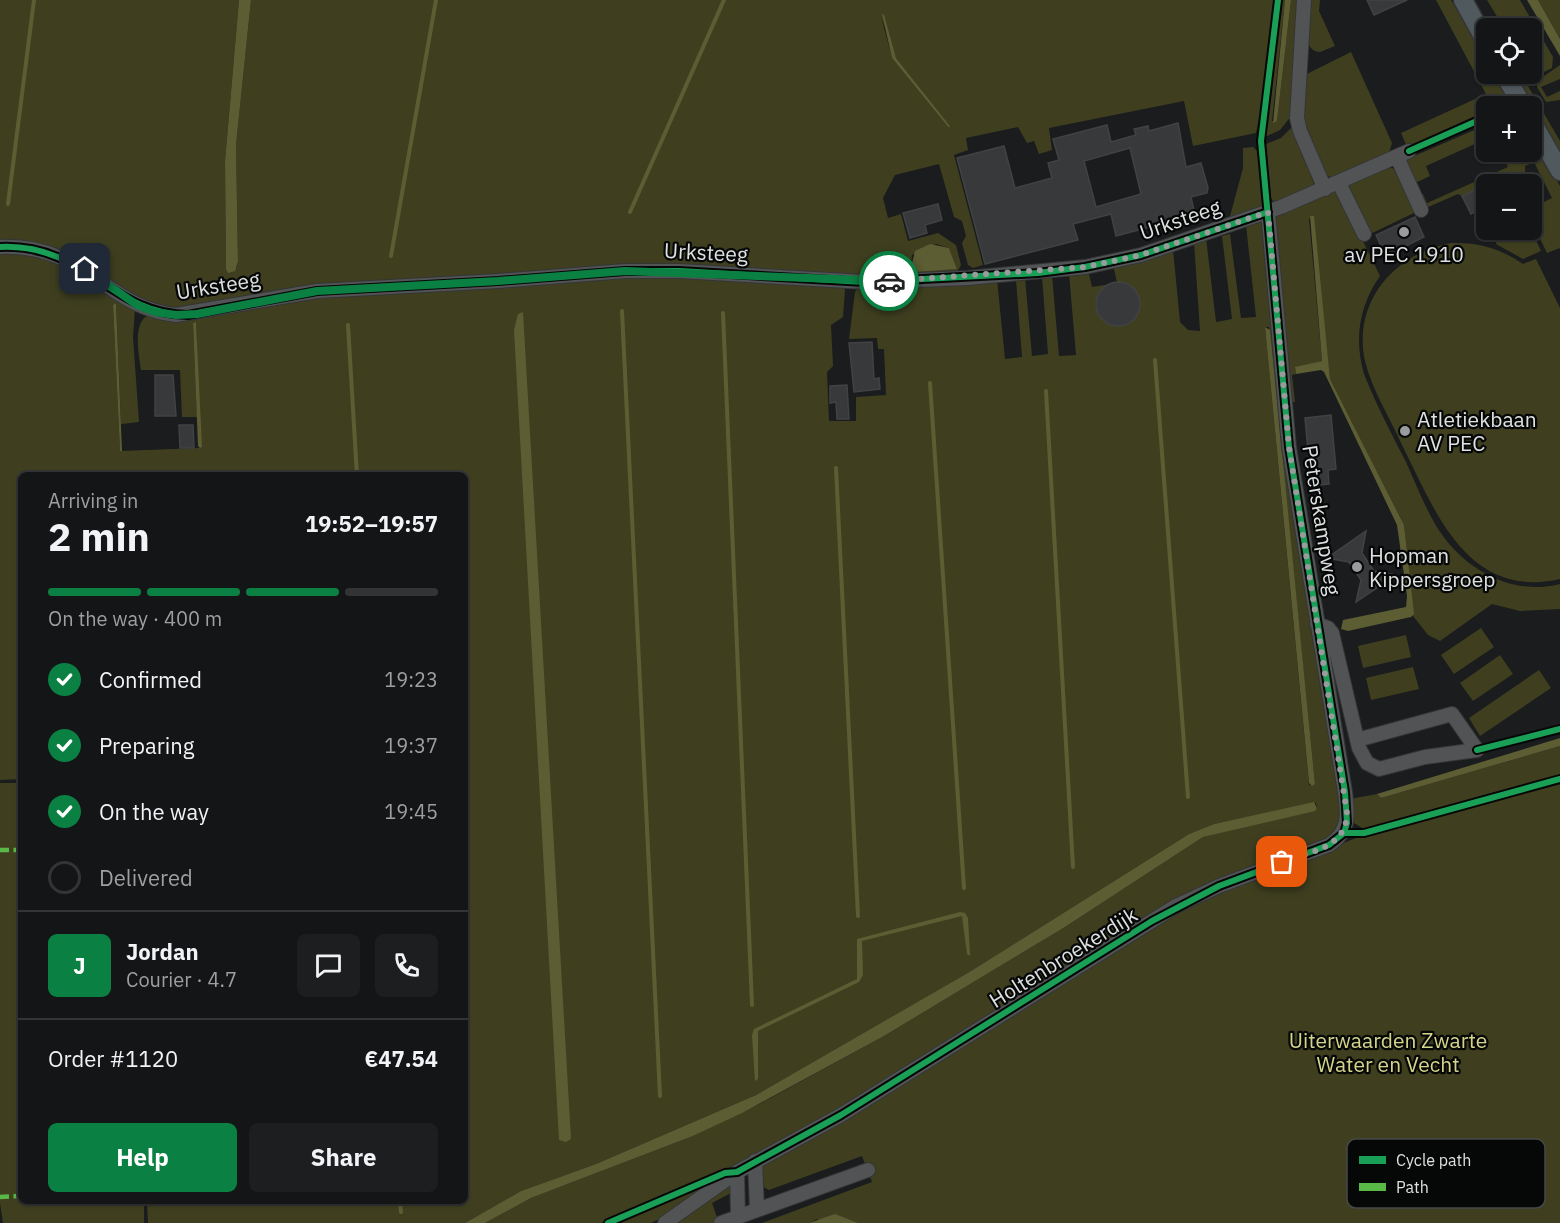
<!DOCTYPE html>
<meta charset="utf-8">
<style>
body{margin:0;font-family:"IBM Plex Sans",sans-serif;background:#1d1e1f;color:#f1f3f6;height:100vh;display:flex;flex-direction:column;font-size:22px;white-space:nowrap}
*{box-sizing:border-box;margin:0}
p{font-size:20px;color:#9d9fa1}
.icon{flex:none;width:33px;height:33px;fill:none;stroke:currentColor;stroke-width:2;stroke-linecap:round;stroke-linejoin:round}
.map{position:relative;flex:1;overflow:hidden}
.side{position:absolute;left:18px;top:472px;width:450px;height:732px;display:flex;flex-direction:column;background:#141516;border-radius:9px;box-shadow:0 2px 4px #0004,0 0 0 2px #333435}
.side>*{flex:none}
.fabs{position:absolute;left:1476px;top:18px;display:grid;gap:12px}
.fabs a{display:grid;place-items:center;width:66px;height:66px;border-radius:9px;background:#141516;box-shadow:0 2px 4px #0004,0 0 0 2px #333435;font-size:30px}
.pin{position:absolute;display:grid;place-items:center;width:51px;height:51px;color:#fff;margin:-26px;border-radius:12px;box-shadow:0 3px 9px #0006}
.courier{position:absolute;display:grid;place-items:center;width:60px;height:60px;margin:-30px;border:4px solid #0b8043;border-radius:50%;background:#fff;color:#222;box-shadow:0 2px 8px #0007}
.summary em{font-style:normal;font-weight:700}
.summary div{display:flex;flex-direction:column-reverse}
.summary{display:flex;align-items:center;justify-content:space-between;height:102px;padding:0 30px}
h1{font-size:39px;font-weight:700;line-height:45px}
.bar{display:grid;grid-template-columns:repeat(4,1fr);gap:9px 6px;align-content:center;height:72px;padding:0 30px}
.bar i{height:8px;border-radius:4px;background:#333435}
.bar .on{background:#0b8043}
.bar p{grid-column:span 4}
.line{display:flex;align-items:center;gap:15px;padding:0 30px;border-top:2px solid #333435}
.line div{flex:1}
.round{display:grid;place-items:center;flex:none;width:63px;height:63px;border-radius:9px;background:#1d1e1f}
ol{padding:0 30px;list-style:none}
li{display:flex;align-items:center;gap:18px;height:66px}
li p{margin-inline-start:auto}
li .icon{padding:6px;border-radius:50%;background:#0b8043;color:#fff;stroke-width:4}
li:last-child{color:#9d9fa1}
li i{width:33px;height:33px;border:3px solid #333435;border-radius:50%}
.button{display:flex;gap:12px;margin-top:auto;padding:12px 30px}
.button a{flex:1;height:69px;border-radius:9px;background:#0b8043;color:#fff;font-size:24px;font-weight:700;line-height:69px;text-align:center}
.button a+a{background:#1d1e1f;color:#f1f3f6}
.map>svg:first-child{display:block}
</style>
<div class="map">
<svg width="1560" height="1223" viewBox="0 0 1560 1223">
<rect width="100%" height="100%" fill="#1a1c1d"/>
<path fill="#3f3f20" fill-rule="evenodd" d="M0 0H239L225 161 226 269 237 267 238 262 236 145 251 0H1274L1265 92 1256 133 1193 146 1184 101 1049 128 1052 150 1039 154 1034 141 1027 143 1018 127 966 138 968 150 954 155 983 265 973 268 968 265 962 243 966 236 962 221 954 217 939 164 895 175 883 198 888 218 901 214 908 241 938 233 956 245 961 265 957 272 894 278 709 269 370 285 188 312 146 306 87 267 0 244ZM881 16 896 58 950 126 949 128 892 58ZM936 244 949 248 957 269 900 271 911 267 912 255Z
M1281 0H1285L1272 121H1277L1291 0H1298L1292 81V115L1280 130 1265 137Z
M1310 0H1320L1319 11 1335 46 1320 52C1298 50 1308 15 1310 0Z
M1436 0H1451L1486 59V74H1495L1514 106H1511L1505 99 1507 101 1495 106H1486V111L1407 147 1401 133 1486 94Z
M1487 0H1520L1553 57 1552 68 1532 78 1530 74 1532 28H1504Z
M1538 0H1560V39Z
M1351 52 1392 143 1389 153 1334 179 1326 175 1305 122 1303 76Z
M1560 65V79L1541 87 1547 97 1560 91V100L1546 102 1537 87V81Z
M1512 74H1521L1560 141V158Z
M1294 125 1314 184 1313 188 1275 204 1271 198 1266 144 1281 138Z
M1486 125V139L1426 166 1430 176 1415 183 1405 160Z
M1532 137 1560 186V248L1547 253 1532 222V208L1552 198 1534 162 1525 166V172L1504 184H1486L1462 196 1458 194 1426 208 1420 195 1423 194 1427 203 1508 167 1501 152H1532Z
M1253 147 1257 151 1264 207 1229 220 1243 168V148Z
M1392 168 1396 170 1416 212 1368 235 1347 191 1350 184 1382 169Z
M1334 191 1340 194 1380 276C1359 306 1354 339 1364 374 1376 404 1391 433 1406 462 1417 486 1427 514 1443 536 1469 572 1515 596 1560 584V609L1520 611 1492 604 1440 641 1428 635 1413 616 1404 525 1330 379 1312 216 1309 219 1322 361 1295 368 1296 374 1292 375 1295 402H1291L1274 219 1278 214Z
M1259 220 1263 222 1344 813 1332 840 1248 871 754 1159 601 1223H485L531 1198 693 1136 769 1099 884 1036 1065 927 1203 837 1317 808 1316 803 1214 824 1189 834 971 971 756 1095 596 1164 521 1191 465 1223H148L147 1202H465V476H21V779L0 780V250L41 253 135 308 133 337 139 422 121 424 116 303 113 305 120 451 200 448 196 322 193 323 197 417H182L180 370H141C139 355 132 324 148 315L294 297 625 274 841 284 845 290 843 317 831 325 833 366 827 372 829 421H856V397L886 395 884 349H878L877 338 849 339 855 292 858 288 997 279 1005 359 1022 357 1016 280 1025 278 1032 356 1048 354 1042 277 1052 275 1059 356 1076 355 1069 273 1088 270 1092 287 1111 284C1080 301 1105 340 1133 319L1139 300 1134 289 1117 282 1113 265 1173 249 1180 322 1188 330 1200 331 1194 242 1206 238 1216 322 1232 319 1222 236 1230 234 1241 318 1256 317 1246 225ZM1265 327H1269L1315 784 1309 785Z
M1499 230H1531L1541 251 1523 259 1496 244Z
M1451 243C1479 242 1501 249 1523 264L1536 259 1560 308V579C1467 600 1435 511 1402 445 1390 418 1372 390 1365 361 1352 302 1395 253 1451 243Z
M1481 628 1494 647 1454 674 1441 655Z
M1406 635 1411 657 1363 668 1358 646Z
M1500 655 1513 674 1473 701 1460 683Z
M1413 667 1419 689 1371 700 1366 678Z
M1539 670 1551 688 1480 736 1469 718Z
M1560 746V775L1364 829 1354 823 1350 799 1377 794 1381 798Z
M1560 782V1223H822L817 1219 809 1223H762L872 1182 862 1156 769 1190 763 1187 759 1165 1178 909 1361 836Z
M0 783H21V1202H144V1223H3L0 1203Z
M715 1180 665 1216 651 1223H616Z
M731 1180V1193L712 1203 719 1223H673Z"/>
<path fill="#5d5d33" d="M239 0H251L236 145 238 262 235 271 228 273 226 269 225 161Z
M1285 0H1291L1277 121 1273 123Z
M1527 0H1538L1560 39V56Z
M882 14 884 15 896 58 950 126 949 128 892 58Z
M1310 216H1314L1330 379 1404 525 1414 614 1411 617 1348 631 1341 629 1343 620 1406 607 1407 596 1397 525 1324 372 1321 370 1296 374 1295 367 1322 361Z
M930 244 949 248 957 269 901 273V270L911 267 915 251Z
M116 303 122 451H120L113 305Z
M523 312 571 1139 566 1142 559 1140 514 330 518 314Z
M196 322 202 447 200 448 198 446 193 323Z
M1265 327 1270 330 1315 784 1312 786 1309 783Z
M1560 738V746L1381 798 1377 794Z
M1314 802 1317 808 1315 811 1203 837 1065 927 884 1036 742 1113 693 1136 531 1198 485 1223H465L521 1191 596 1164 756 1095 971 971 1189 834 1214 824Z
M960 912 965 913 968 918 970 956 967 954 962 916 862 941 863 975 859 982 758 1031V1079L755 1081 752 1035 754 1029 857 979V939Z
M835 1214 858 1223H809Z"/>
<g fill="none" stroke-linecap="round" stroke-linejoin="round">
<path stroke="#5d5d33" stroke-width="4" d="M8 204 34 0
M630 212 724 0
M391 256 436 0
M622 311 660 1096
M723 313 752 1005
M348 325 357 476
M1155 360 1188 797
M930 383 964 888
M1046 391 1073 867
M836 468 858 916
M400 1202 401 1212"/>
</g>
<path fill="#38393a" stroke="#414244" stroke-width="1.5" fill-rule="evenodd" d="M1367 0H1407L1374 15Z
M1178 123 1186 167 1201 163 1208 188 1207 193 1191 197 1194 211 1186 213 1187 217 1116 236 1111 214 1073 224 1078 240 985 264 957 158 1004 146 1015 188 1052 178 1048 163 1059 160 1053 139 1107 125 1111 142 1136 135 1134 129 1148 126 1149 131ZM1130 148 1141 194 1096 207 1084 161Z
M1486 185V206L1471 214 1462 196Z
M938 204 942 220 925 225 927 233 910 238 903 213Z
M1415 217 1424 237 1386 256 1376 235Z
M1096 304a22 22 0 1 1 44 0a22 22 0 1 1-44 0Z
M872 342 874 379 879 378 880 389 854 392 849 343Z
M155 375H173L176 416H155Z
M847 385 849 419H837L836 402 830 403V386Z
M1331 415 1336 469 1328 470 1329 484 1319 485 1317 471 1310 472 1305 418Z
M179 425H193L194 448H180Z
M1366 531 1362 553 1374 571 1396 575 1356 602 1361 580 1349 562 1327 558Z"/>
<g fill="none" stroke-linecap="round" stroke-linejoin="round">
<defs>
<path id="minor" d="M1304 0 1297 118 1300 131 1325 189
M1397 157 1421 210
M1339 183 1364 234
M0 247C84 243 106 308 176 315L317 291 498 281 625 271H679L865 282 968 278 1085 267 1141 255 1281 207 1409 151
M1317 624 1328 628 1332 633 1359 748 1367 763 1379 769 1425 757 1477 750 1452 714 1357 740
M755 1161 757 1210
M737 1172 738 1217
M665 1223 737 1172 841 1115 1176 906 1219 886 1329 845C1350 831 1348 815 1345 792L1289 447 1268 212
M721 1223 868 1170"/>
<path id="major" d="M1463 0 1486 42
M1504 74 1523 106
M1532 122 1560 171"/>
</defs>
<use href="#minor" stroke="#343536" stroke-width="16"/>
<use href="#major" stroke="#343536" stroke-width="21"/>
<use href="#minor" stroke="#515354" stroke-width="14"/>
<use href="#major" stroke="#50595e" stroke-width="18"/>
<path stroke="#58b947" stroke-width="4.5" stroke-dasharray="9 4.5" stroke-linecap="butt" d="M0 850H21
M0 1197 21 1196"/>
<defs>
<path id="cycleway" d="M1278 0 1261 141 1289 447 1345 792 1347 823 1344 833
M1409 151 1486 117
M0 247C86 243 111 315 188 315L317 291 498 281 625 271H679L865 282 1038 273 1085 267 1141 255 1268 212
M1477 750 1560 729
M608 1223 725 1173 737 1172 841 1115 1152 921 1219 886 1329 845 1344 833H1364L1560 779"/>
</defs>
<use href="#cycleway" stroke="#060707" stroke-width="10"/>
<use href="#cycleway" stroke="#1a9f57" stroke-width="6"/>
</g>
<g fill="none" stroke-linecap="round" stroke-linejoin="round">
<path stroke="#999b9c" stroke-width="6" stroke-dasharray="0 10.8" d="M889 281 1085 267 1141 255 1268 212 1289 447 1347 813C1347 848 1309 852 1282 862"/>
<path stroke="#0b8043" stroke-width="8" d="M85 269 137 305 155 312 176 315 197 314 317 291 498 281 625 271 889 281"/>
</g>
<g fill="#999b9c" stroke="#060707" stroke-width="2">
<circle cx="1404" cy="232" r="6"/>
<circle cx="1405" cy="431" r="6"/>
<circle cx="1357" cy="567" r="6"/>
</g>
<g text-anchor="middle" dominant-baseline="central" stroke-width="4.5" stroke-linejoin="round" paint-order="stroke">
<g font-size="21" fill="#dee0e1" stroke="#060707">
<text transform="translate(1180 219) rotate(-19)">Urksteeg</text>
<text transform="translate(706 252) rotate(3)">Urksteeg</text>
<text transform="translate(218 285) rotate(-9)">Urksteeg</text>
<text transform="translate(1322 520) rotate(81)">Peterskampweg</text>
<text transform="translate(1063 957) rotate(-32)">Holtenbroekerdijk</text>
</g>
<g font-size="21" fill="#dee0e1" stroke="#060707" text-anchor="start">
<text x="1404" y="254" text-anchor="middle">av PEC 1910</text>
<text x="1417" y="419">Atletiekbaan<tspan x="1417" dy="24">AV PEC</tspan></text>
<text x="1369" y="555">Hopman<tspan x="1369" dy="24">Kippersgroep</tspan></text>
</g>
<g font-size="21" fill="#d5d58a" stroke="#060707">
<text x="1388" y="1040">Uiterwaarden Zwarte<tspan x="1388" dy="24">Water en Vecht</tspan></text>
</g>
</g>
<rect x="1347" y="1139" width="198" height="69" rx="9" fill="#060707" stroke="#474848" stroke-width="1.5"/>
<rect x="1359" y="1156" width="27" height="8" fill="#1a9f57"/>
<rect x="1359" y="1183" width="27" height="8" fill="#58b947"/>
<g font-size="16" fill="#dee0e1">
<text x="1396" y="1166">Cycle path</text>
<text x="1396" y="1193">Path</text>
</g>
</svg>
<div class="fabs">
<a><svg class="icon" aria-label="locate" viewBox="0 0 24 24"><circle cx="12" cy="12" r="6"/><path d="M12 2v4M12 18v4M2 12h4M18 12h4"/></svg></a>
<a>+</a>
<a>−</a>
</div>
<div class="pin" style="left:1282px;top:862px;background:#ea580c"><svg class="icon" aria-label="bag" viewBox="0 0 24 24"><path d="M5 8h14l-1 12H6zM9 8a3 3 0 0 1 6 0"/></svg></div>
<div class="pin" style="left:85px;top:269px;background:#1f2937"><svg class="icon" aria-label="home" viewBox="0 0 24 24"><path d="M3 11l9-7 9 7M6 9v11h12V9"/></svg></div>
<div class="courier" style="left:889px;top:281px"><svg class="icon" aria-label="car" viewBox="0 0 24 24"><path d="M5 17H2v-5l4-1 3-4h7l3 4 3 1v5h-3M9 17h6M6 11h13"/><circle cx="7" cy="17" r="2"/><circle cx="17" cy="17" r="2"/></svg></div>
<section class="side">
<div class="summary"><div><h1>2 min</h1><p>Arriving in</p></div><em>19:52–19:57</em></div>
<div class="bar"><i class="on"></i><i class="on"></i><i class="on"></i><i></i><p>On the way · 400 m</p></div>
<ol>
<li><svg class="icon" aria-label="check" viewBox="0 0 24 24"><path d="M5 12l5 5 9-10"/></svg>Confirmed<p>19:23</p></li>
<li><svg class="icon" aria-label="check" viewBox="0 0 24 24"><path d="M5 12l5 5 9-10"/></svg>Preparing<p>19:37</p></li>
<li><svg class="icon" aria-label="check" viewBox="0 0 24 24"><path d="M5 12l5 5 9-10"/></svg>On the way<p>19:45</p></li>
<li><i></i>Delivered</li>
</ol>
<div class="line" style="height:108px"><b class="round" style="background:#0b8043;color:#fff">J</b><div><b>Jordan</b><p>Courier · 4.7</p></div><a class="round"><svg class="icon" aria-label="chat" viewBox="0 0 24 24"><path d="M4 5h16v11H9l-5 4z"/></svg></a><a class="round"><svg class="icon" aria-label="phone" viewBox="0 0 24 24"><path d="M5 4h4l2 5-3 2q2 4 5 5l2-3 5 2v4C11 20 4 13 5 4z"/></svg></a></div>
<div class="line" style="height:78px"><div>Order #1120</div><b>€47.54</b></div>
<div class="button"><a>Help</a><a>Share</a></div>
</section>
</div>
